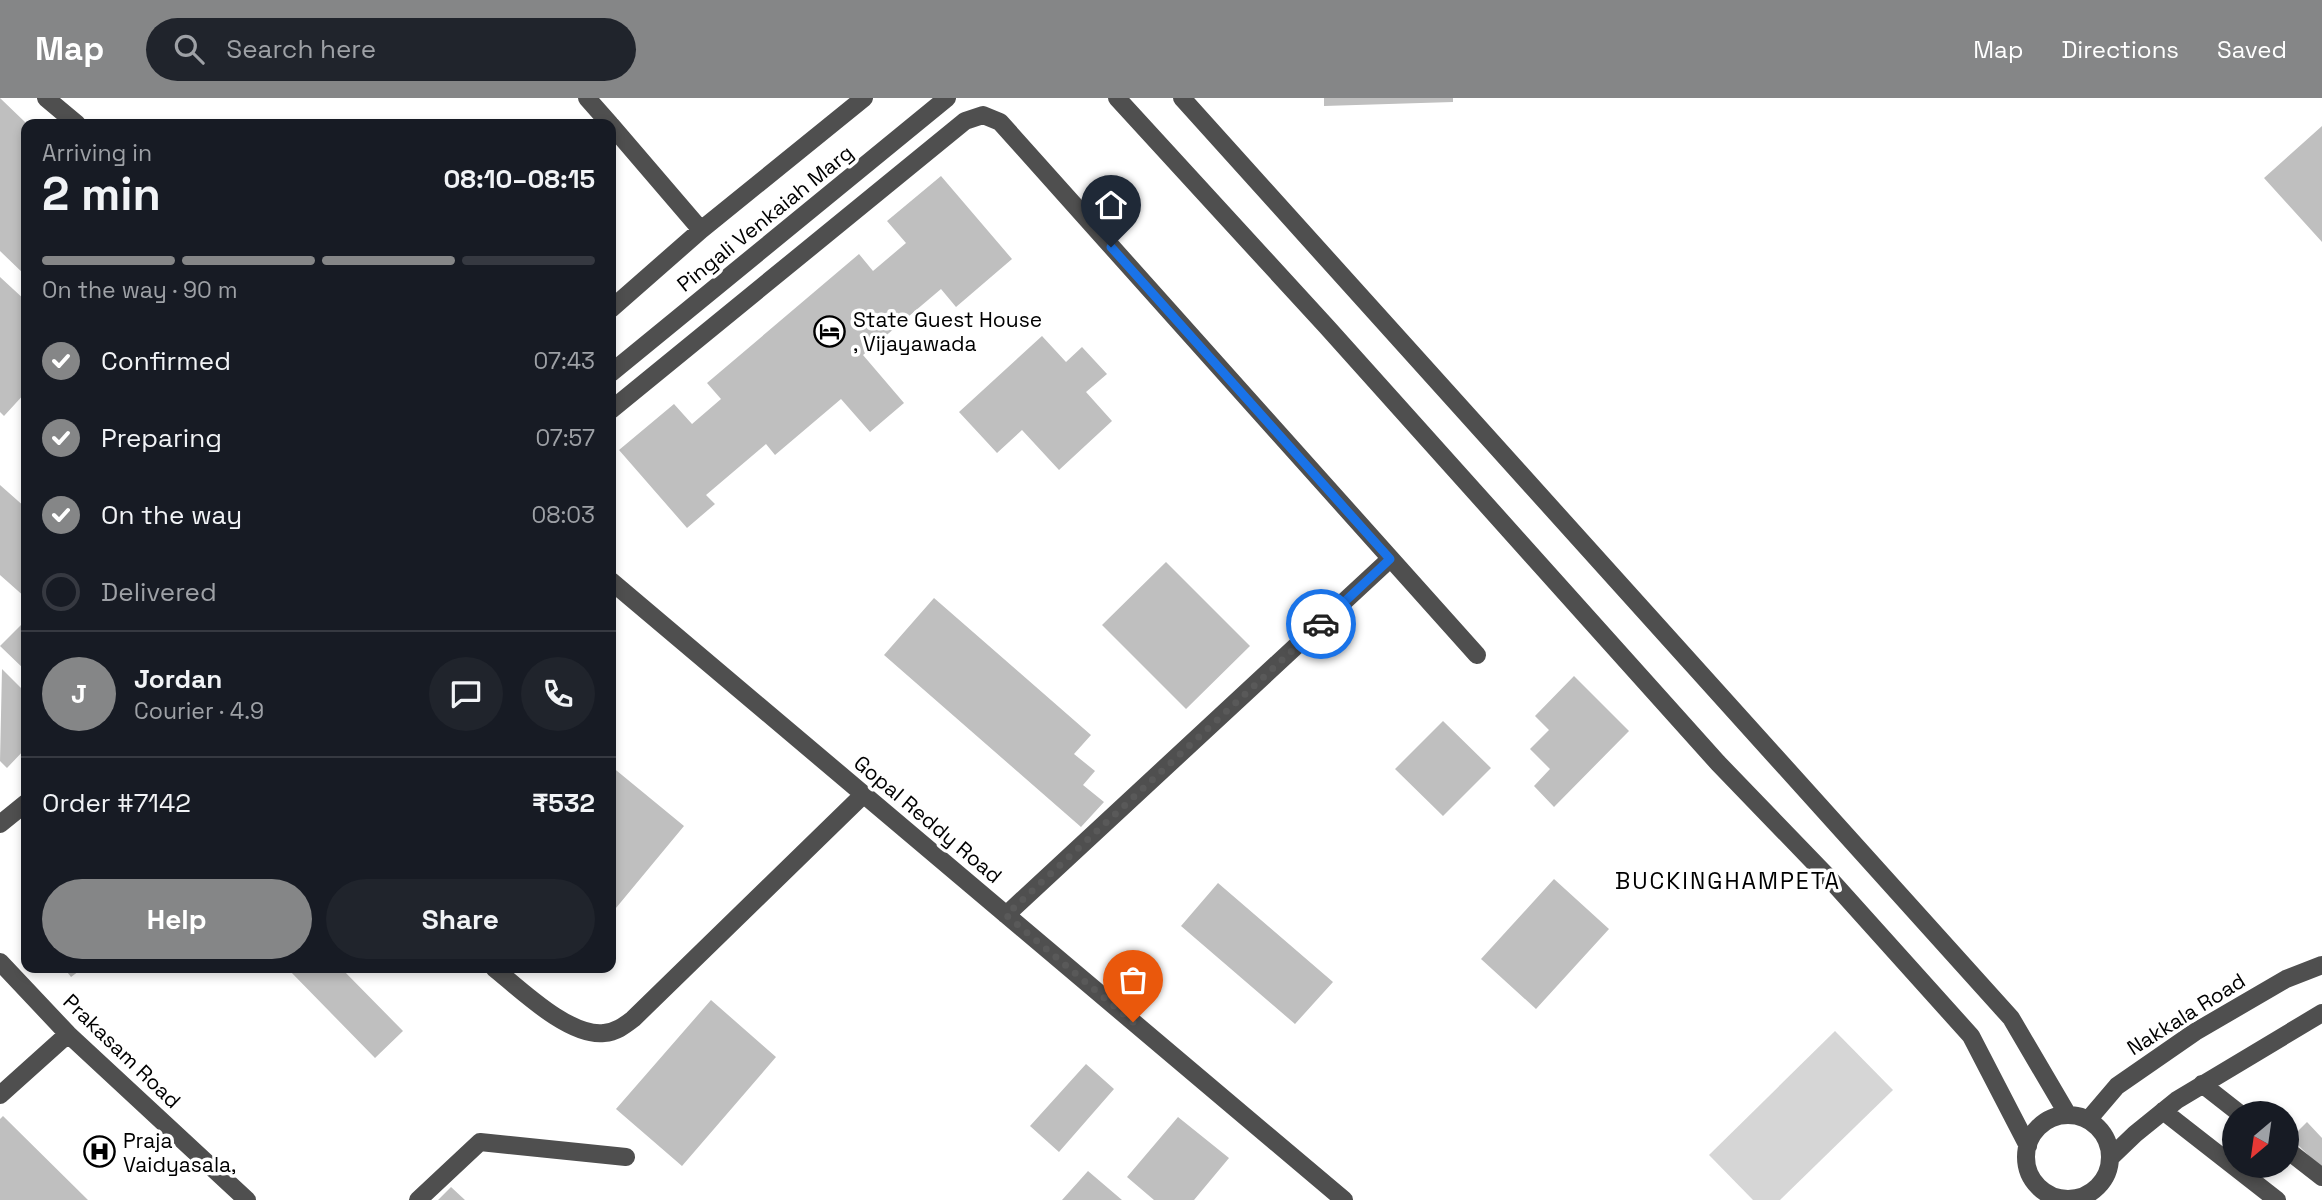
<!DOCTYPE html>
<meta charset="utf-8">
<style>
body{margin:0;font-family:"Space Grotesk",sans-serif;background:#20242c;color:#f1f3f6;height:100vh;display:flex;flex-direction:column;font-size:26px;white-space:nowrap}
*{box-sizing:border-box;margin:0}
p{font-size:23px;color:#9ea1a6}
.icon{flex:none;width:38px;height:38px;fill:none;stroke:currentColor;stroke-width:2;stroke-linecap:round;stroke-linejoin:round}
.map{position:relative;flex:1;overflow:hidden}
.sheet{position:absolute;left:21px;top:21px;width:595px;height:854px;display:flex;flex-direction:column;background:#171b24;border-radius:14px;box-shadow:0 4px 10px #0003}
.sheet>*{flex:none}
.needle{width:46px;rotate:209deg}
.buttons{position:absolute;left:2222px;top:1003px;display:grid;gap:14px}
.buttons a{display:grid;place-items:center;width:77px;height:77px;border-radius:50%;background:#171b24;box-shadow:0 4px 10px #0003;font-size:35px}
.pin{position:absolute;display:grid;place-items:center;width:60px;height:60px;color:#fff;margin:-72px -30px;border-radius:50% 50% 50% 0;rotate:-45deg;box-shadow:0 0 7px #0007}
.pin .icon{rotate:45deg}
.courier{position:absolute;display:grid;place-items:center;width:70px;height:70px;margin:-35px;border:5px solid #1a73e8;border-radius:50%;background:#fff;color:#222;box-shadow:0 2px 9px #0007}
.headline em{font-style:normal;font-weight:800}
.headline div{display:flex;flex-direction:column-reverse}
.headline{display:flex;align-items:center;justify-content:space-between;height:119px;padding:0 21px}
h1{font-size:46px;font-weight:800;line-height:52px}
.bar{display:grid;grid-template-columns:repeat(4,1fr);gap:10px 7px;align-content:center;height:84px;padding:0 21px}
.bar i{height:9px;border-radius:5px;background:#363941}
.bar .active{background:#858687}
.bar p{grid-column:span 4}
.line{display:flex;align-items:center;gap:18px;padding:0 21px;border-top:2px solid #363941}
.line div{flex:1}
.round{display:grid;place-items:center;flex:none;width:74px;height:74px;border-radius:37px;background:#20242c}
ol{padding:0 21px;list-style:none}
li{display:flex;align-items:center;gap:21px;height:77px}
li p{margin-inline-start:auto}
li .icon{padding:7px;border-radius:50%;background:#858687;color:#fff;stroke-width:4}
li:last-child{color:#9ea1a6}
li i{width:38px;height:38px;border:4px solid #363941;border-radius:50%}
.button{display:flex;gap:14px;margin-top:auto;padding:14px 21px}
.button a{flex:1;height:80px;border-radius:42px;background:#858687;color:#fff;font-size:28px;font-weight:800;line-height:80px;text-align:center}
.button a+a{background:#20242c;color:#f1f3f6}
header{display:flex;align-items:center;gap:42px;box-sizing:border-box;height:98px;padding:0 35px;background:#858687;color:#fff}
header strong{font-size:33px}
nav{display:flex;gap:38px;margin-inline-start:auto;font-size:24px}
.search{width:490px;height:63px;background:#20242c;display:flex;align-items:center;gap:18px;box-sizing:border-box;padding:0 24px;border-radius:38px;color:#9ea1a6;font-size:26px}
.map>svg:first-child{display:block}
</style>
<header>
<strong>Map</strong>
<div class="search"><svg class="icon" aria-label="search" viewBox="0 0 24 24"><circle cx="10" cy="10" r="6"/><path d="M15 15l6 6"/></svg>Search here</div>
<nav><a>Map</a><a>Directions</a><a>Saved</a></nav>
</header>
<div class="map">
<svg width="2322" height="1102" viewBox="0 0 2322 1102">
<rect width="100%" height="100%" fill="#fff"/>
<path fill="#d6d6d6" d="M1835 933 1893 992 1780 1102H1753L1709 1057Z"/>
<path fill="#bfbfbf" d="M0 0 26 25V178L0 153Z
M1324 0H1453V4L1324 8Z
M2322 28V144L2264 80Z
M941 78 1012 161 956 209 941 191 863 257 904 305 870 334 841 301 775 357 766 346 706 397 715 406 687 430 619 352 674 306 692 326 721 301 707 285 859 156 873 173 906 145 887 123Z
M0 179 26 203V294L4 318 0 314Z
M1042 238 1066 264 1082 249 1107 276 1086 294 1112 323 1059 372 1022 332 997 355 959 314Z
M0 387 26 410V500L0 477Z
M1166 464 1250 548 1186 611 1102 527Z
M934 500 1091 637 1074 656 1095 673 1083 687 1104 704 1081 729 884 557Z
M26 522V573L0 548Z
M2 571 26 595V650L7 670 0 663Z
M1574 578 1629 633 1554 709 1534 688 1550 671 1530 651 1549 632 1535 618Z
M1443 623 1491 670 1443 718 1395 671Z
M611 668 684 728 611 816Z
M1554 781 1609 831 1536 911 1481 861Z
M1218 785 1333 884 1295 926 1181 828Z
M64 870H83L71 879Z
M287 870H341L403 933 375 960Z
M711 902 776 959 682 1068 616 1011Z
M1086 966 1114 991 1059 1054 1030 1028Z
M3 1018 88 1102H0V1021Z
M1178 1019 1229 1060 1194 1102H1154L1127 1079Z
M2307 1024 2322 1040V1071L2291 1040Z
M1088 1073 1122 1102H1062Z
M451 1089 465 1102H438Z"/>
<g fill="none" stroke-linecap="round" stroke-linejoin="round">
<path stroke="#4f4f4f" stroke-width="18" d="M46 0 77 26
M587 0 610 26
M1117 0 1327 229 1718 665 1829 780 1971 938 2028 1048
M1182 0 2011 920 2068 1017
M611 27 701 132
M611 211 701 132 864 0
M611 275 947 0
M611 312 965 23 983 17 1000 24 1477 557
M611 483 1344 1102
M0 726 26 705
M1006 817 1390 461
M0 864 68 936 247 1102
M494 870C520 891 569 939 604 935 616 934 624 928 633 921L863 697
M2202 986 2239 1015
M0 997 68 936
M2163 1013 2277 1102
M2026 1059a42 42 0 1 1 84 0a42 42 0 1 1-84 0Z
M2088 1022 2117 988 2195 934 2286 881 2322 867
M2287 1052 2322 1079
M2110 1060 2135 1036 2177 1002 2322 915
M418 1102 480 1044 626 1059"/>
</g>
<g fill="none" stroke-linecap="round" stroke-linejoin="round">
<path stroke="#595959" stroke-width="7" stroke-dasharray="0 12.6" d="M1133 924 1006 817 1321 526"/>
<path stroke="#1a73e8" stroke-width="9" d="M1111 149 1390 461 1321 526"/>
</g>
<defs>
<symbol id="hotel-ring" viewBox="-11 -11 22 22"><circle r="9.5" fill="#fff" stroke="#000" stroke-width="1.5"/><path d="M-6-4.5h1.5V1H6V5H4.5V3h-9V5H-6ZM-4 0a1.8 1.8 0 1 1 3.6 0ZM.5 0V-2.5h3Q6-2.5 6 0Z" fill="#000"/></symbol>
<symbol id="hospital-ring" viewBox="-11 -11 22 22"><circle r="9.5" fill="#fff" stroke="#000" stroke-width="1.5"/><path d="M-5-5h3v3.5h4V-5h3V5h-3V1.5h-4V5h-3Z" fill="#000"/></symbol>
</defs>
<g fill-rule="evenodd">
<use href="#hotel-ring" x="812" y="216" width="35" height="35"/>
<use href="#hospital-ring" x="82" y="1036" width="35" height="35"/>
</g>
<g text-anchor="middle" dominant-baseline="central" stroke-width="7" stroke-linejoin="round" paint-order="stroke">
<g font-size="21" fill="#000" stroke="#fff">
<text transform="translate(765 120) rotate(-39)">Pingali Venkaiah Marg</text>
<text transform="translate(928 721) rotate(40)">Gopal Reddy Road</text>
<text transform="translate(2186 916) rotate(-32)">Nakkala Road</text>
<text transform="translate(122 953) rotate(44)">Prakasam Road</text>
</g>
<g font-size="21" fill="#000" stroke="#fff" text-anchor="start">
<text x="853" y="221">State Guest House<tspan x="853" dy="24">, Vijayawada</tspan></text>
<text x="123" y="1042">Praja<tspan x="123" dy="24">Vaidyasala,</tspan></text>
</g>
<g font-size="23" letter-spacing="2" fill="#000" stroke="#fff">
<text x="1728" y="783">BUCKINGHAMPETA</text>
</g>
</g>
</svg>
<div class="buttons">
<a><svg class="needle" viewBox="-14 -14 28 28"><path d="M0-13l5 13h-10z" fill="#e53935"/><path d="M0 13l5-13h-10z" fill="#9ea1a6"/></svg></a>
</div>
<div class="pin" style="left:1133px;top:924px;background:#ea580c"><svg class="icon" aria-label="bag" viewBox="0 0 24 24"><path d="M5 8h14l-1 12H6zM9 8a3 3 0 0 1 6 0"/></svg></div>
<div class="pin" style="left:1111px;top:149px;background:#1f2937"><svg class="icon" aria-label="home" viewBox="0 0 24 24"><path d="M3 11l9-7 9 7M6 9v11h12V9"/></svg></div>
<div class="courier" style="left:1321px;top:526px"><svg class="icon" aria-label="car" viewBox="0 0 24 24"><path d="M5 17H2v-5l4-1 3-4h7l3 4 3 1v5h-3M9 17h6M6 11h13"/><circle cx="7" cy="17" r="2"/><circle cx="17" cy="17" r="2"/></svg></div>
<section class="sheet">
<div class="headline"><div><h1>2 min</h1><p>Arriving in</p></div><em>08:10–08:15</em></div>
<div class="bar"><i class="active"></i><i class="active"></i><i class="active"></i><i></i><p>On the way · 90 m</p></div>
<ol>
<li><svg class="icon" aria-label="check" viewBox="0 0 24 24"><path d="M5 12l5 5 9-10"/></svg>Confirmed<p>07:43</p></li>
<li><svg class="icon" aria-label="check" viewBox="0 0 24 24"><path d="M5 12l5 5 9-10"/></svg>Preparing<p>07:57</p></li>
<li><svg class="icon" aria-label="check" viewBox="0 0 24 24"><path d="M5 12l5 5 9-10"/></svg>On the way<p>08:03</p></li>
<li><i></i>Delivered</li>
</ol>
<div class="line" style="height:126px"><b class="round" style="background:#858687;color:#fff">J</b><div><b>Jordan</b><p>Courier · 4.9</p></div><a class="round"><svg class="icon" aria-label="chat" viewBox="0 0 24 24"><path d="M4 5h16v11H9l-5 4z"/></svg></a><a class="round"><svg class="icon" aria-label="phone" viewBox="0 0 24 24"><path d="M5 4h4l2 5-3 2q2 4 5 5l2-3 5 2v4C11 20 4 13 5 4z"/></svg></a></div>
<div class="line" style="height:91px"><div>Order #7142</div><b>₹532</b></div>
<div class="button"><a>Help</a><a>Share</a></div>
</section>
</div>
